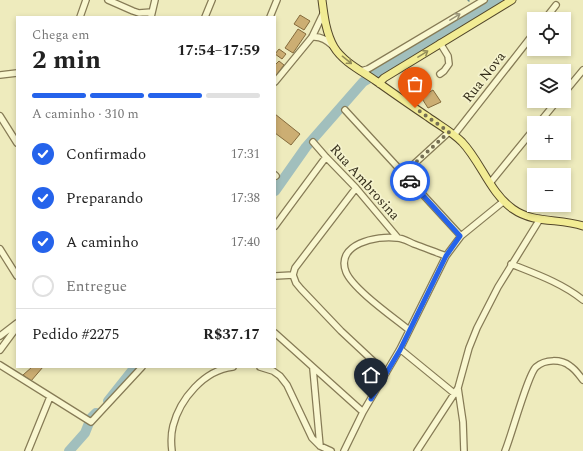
<!DOCTYPE html>
<html lang="pt">
<meta charset="utf-8">
<style>
body{margin:0;font-family:Spectral,serif;background:#f6f6f6;color:#222;height:100vh;display:flex;flex-direction:column;font-size:15px;white-space:nowrap}
*{box-sizing:border-box;margin:0}
p{font-size:13px;color:#767676}
.icon{flex:none;width:22px;height:22px;fill:none;stroke:currentColor;stroke-width:2;stroke-linecap:round;stroke-linejoin:round}
.map{position:relative;flex:1;overflow:hidden}
.drawer{position:absolute;left:16px;top:16px;width:260px;height:352px;display:flex;flex-direction:column;background:#fff;border-radius:0px;box-shadow:0 2px 6px #0003}
.drawer>*{flex:none}
.tools{position:absolute;left:527px;top:12px;display:grid;gap:8px}
.tools a{display:grid;place-items:center;width:44px;height:44px;border-radius:0px;background:#fff;box-shadow:0 2px 6px #0003;font-size:20px}
.pin{position:absolute;display:grid;place-items:center;width:34px;height:34px;color:#fff;margin:-41px -17px;border-radius:50% 50% 50% 0;rotate:-45deg;box-shadow:0 0 4px #0007}
.pin .icon{rotate:45deg}
.courier{position:absolute;display:grid;place-items:center;width:40px;height:40px;margin:-20px;border:3px solid #2563eb;border-radius:50%;background:#fff;color:#222;box-shadow:0 1px 5px #0007}
.overview em{font-style:normal;font-weight:700}
.overview div{display:flex;flex-direction:column-reverse}
.overview{display:flex;align-items:center;justify-content:space-between;height:68px;padding:0 16px}
h1{font-size:26px;font-weight:700;line-height:30px}
.bar{display:grid;grid-template-columns:repeat(4,1fr);gap:6px 4px;align-content:center;height:48px;padding:0 16px}
.bar i{height:5px;border-radius:3px;background:#e0e0e0}
.bar .active{background:#2563eb}
.bar p{grid-column:span 4}
.line{display:flex;align-items:center;gap:10px;padding:0 16px;border-top:1px solid #e0e0e0}
.line div{flex:1}
ol{padding:0 16px;list-style:none}
li{display:flex;align-items:center;gap:12px;height:44px}
li p{margin-inline-start:auto}
li .icon{padding:4px;border-radius:50%;background:#2563eb;color:#fff;stroke-width:4}
li:last-child{color:#767676}
li i{width:22px;height:22px;border:2px solid #e0e0e0;border-radius:50%}
.map>svg:first-child{display:block}
</style>
<div class="map">
<svg width="583" height="451" viewBox="0 0 583 451">
<rect width="100%" height="100%" fill="#eeebbd"/>
<g fill="none" stroke-linecap="round" stroke-linejoin="round">
<path stroke="#698c8c" stroke-width="1.5" d="M468 0 469 1
M478 8 481 11"/>
<path stroke="#a1bfbd" stroke-width="10" d="M275 191 306 147 363 82 498 0
M108 401 135 367
M69 451 85 433 91 418 96 413"/>
</g>
<path fill="#ccae73" stroke="#856b3c" d="M300 15 310 21 304 30 294 24Z
M298 29 306 34 293 53 285 48Z
M279 49 286 54 282 59 275 54Z
M279 61 284 65 275 77V65Z
M433 90 441 102 428 108 421 97Z
M275 114 300 134 291 145 275 133Z
M32 367H43L31 381 23 375Z"/>
<g fill="none" stroke-linecap="round" stroke-linejoin="round">
<defs>
<path id="minor" d="M108 0 133 11 139 13 152 12
M80 17 86 0
M151 17 155 0
M205 17 212 0
M270 17 277 0
M545 19 556 5
M312 37C321 36 327 40 333 46
M361 71 368 69 484 0
M440 74 444 71 449 64 448 56 440 43
M0 75 17 73
M275 82 312 37 323 14
M564 93 583 70
M345 110 461 236
M0 116 17 143
M539 123 557 101
M454 135 534 33
M313 142 326 157 356 188 398 238
M403 174 449 132
M275 175 276 176
M490 183 534 129
M356 188 295 268 293 275 296 283 301 289 341 331 386 373
M275 226 326 157
M0 249 17 276
M511 264C536 274 562 283 583 300
M275 276 293 275
M409 330C393 317 353 289 346 272 335 244 377 235 397 238 403 238 409 242 414 244 425 248 435 252 446 256
M275 333 363 412
M0 336 17 323
M400 349 455 394
M0 350 17 327
M0 365 91 422 142 367
M260 367 273 371 280 376 287 385 312 438 320 446 331 451
M313 369 320 446
M458 388 463 422 464 451
M28 451 50 397
M172 451C171 443 171 434 173 426 180 399 204 370 233 367
M344 451 363 412 400 349 446 256 461 236 504 201
M417 451 458 388 469 348 477 328 498 287 540 219
M505 451C511 437 528 374 536 367 545 359 561 359 570 366 575 369 579 375 583 380"/>
<path id="major" d="M322 0C324 16 326 33 334 47 343 62 362 71 376 81 393 93 410 105 428 117 439 125 452 132 462 142 481 162 490 193 513 209 534 224 560 218 583 226
M380 84 381 81 384 78 512 0"/>
</defs>
<use href="#minor" stroke="#867b56" stroke-width="8"/>
<use href="#major" stroke="#53472b" stroke-width="9"/>
<use href="#minor" stroke="#f9f7d0" stroke-width="5.5"/>
<use href="#major" stroke="#f2ec94" stroke-width="7"/>
</g>
<defs><path id="oneway-shaft" d="M-6 0H5M1.5-3L5.5 0L1.5 3" fill="none" stroke-width="1.6" stroke-linecap="round" stroke-linejoin="round"/></defs>
<use stroke="#979276" href="#oneway-shaft" transform="translate(455 17) rotate(-31)"/>
<g stroke="#948d58">
<use href="#oneway-shaft" transform="translate(423 54) rotate(-32)"/>
<use href="#oneway-shaft" transform="translate(347 60) rotate(39)"/>
</g>
<g fill="none" stroke-linecap="round" stroke-linejoin="round">
<path stroke="#767054" stroke-width="4" stroke-dasharray="0 7.2" d="M410 181 403 174 449 132 415 108"/>
<path stroke="#2563eb" stroke-width="5" d="M371 399 400 350 446 256 460 236 410 181"/>
</g>
<g text-anchor="middle" dominant-baseline="central" stroke-width="3.5" stroke-linejoin="round" paint-order="stroke">
<g font-size="14" fill="#352e1b" stroke="#f5f3cd">
<text transform="translate(484 77) rotate(-52)">Rua Nova</text>
<text transform="translate(365 182) rotate(48)">Rua Ambrosina</text>
</g>
</g>
</svg>
<div class="tools">
<a><svg class="icon" aria-label="locate" viewBox="0 0 24 24"><circle cx="12" cy="12" r="6"/><path d="M12 2v4M12 18v4M2 12h4M18 12h4"/></svg></a>
<a><svg class="icon" aria-label="layers" viewBox="0 0 24 24"><path d="M12 4l9 5-9 5-9-5zM3 14l9 5 9-5"/></svg></a>
<a>+</a>
<a>−</a>
</div>
<div class="pin" style="left:415px;top:108px;background:#ea580c"><svg class="icon" aria-label="bag" viewBox="0 0 24 24"><path d="M5 8h14l-1 12H6zM9 8a3 3 0 0 1 6 0"/></svg></div>
<div class="pin" style="left:371px;top:399px;background:#1f2937"><svg class="icon" aria-label="home" viewBox="0 0 24 24"><path d="M3 11l9-7 9 7M6 9v11h12V9"/></svg></div>
<div class="courier" style="left:410px;top:181px"><svg class="icon" aria-label="car" viewBox="0 0 24 24"><path d="M5 17H2v-5l4-1 3-4h7l3 4 3 1v5h-3M9 17h6M6 11h13"/><circle cx="7" cy="17" r="2"/><circle cx="17" cy="17" r="2"/></svg></div>
<section class="drawer">
<div class="overview"><div><h1>2 min</h1><p>Chega em</p></div><em>17:54–17:59</em></div>
<div class="bar"><i class="active"></i><i class="active"></i><i class="active"></i><i></i><p>A caminho · 310 m</p></div>
<ol>
<li><svg class="icon" aria-label="check" viewBox="0 0 24 24"><path d="M5 12l5 5 9-10"/></svg>Confirmado<p>17:31</p></li>
<li><svg class="icon" aria-label="check" viewBox="0 0 24 24"><path d="M5 12l5 5 9-10"/></svg>Preparando<p>17:38</p></li>
<li><svg class="icon" aria-label="check" viewBox="0 0 24 24"><path d="M5 12l5 5 9-10"/></svg>A caminho<p>17:40</p></li>
<li><i></i>Entregue</li>
</ol>
<div class="line" style="height:52px"><div>Pedido #2275</div><b>R$37.17</b></div>
</section>
</div>
